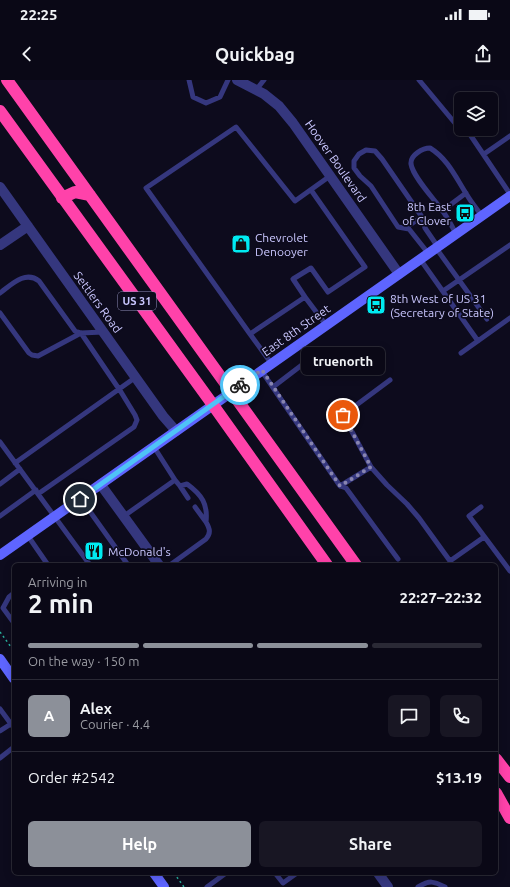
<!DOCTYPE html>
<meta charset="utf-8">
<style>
body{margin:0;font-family:Ubuntu,sans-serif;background:#181623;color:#f1f3f6;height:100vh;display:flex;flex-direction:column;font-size:15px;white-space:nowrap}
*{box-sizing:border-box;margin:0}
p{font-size:13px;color:#999aa1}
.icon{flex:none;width:22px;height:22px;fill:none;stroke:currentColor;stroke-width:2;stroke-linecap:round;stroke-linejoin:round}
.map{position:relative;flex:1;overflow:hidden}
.details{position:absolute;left:12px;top:483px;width:486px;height:312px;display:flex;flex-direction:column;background:#0a0816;border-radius:6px;box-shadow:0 2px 10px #0003,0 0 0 1px #2a2935}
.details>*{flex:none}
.fabs{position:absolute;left:454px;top:12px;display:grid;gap:8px}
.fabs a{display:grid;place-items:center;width:44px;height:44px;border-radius:6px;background:#0a0816;box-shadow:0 2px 10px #0003,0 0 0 1px #2a2935;font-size:20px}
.pin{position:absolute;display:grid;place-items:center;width:34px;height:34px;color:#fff;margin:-17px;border:2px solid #fff;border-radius:50%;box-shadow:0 1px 4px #0007}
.courier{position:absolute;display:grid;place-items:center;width:40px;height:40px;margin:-20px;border:3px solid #4fc3f7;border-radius:50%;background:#fff;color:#222;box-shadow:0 1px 5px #0007}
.bubble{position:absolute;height:28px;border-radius:6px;background:#0a0816;box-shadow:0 2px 10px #0003,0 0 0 1px #2a2935;font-size:13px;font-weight:700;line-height:28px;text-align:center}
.summary em{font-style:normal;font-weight:700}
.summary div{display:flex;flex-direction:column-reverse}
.summary{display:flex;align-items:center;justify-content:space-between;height:68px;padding:0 16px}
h1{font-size:26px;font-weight:700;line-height:30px}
.bar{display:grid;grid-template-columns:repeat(4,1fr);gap:6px 4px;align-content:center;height:48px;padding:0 16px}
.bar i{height:5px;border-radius:3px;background:#2a2935}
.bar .current{background:#8c9099}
.bar p{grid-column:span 4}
.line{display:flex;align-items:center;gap:10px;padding:0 16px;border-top:1px solid #2a2935}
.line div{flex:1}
.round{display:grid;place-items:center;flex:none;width:42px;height:42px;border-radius:6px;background:#181623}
.primary-button{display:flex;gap:8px;margin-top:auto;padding:8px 16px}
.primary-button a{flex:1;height:46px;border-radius:6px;background:#8c9099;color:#fff;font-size:16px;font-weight:700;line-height:46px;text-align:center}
.primary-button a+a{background:#181623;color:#f1f3f6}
.status{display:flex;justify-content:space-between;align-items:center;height:28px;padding:0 20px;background:#0a0816;direction:ltr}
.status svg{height:11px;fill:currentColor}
header{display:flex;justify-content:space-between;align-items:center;height:52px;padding:0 16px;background:#0a0816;font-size:18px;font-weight:700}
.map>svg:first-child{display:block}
</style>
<div class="status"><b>22:25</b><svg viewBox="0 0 49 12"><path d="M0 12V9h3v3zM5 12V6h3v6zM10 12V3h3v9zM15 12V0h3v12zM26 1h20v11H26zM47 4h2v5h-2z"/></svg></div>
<header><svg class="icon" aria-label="back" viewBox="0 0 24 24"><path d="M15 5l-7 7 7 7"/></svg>Quickbag<svg class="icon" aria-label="share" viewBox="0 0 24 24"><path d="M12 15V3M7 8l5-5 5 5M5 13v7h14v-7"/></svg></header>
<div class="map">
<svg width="510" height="807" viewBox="0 0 510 807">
<rect width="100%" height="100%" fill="#0d0b1d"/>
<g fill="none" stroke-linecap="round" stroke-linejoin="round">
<path stroke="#29b19f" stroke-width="1.5" stroke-dasharray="2 3" stroke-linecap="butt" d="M0 552 14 571
M174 793 184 807"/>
<path stroke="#35377e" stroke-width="5" d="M189 0 193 17 206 23 220 17 228 0
M419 0 459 48 461 49
M256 10 264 0
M461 49 469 53 510 114
M484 74 510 56
M442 131 466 113
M405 148 422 137
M456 154C452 146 447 137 442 130 434 119 413 97 411 84 410 75 423 68 430 68 448 79 456 98 467 115 471 122 477 129 482 136
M436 168 487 239
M428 173 409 149 398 147 371 106 360 96 354 88V81L359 74 366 70 375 71 382 79 422 137 425 148 438 167
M420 179 478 261
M443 211 510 165
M0 213C11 205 25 190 39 201L75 251 81 253 103 252
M305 217 293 199 311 188 328 212 365 187 311 110
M0 233 29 273 32 275 38 276 81 253
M326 245 305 217 250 254 146 108 236 47 295 121 330 96
M81 253 121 312 135 335 137 340 134 347 38 414 90 485
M250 254 271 283
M461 273 510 238
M261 290 340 406 346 408 398 479
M390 300 343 335 371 387 387 405 407 424 419 438 450 481 484 457
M273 307 311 278 300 263
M0 362 38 414
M15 383 136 297
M0 404 20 389
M180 406 188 418
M340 406 371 387
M81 419 128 485
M195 427 206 442
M481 427 469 436 510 491
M0 436 36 410
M124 436 175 400 154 367
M28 456 48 485
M170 485 206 459C211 453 210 449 206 442 208 424 202 415 187 404L180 406 175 400
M14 513 9 517 3 528 14 543
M0 629 14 648
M0 651 14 642
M0 678 14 667
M275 793 283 803 297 793
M207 807 226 793
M418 807C430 800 433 801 445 807"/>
<path stroke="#35377e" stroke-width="10" d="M237 0 264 14 279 26 293 43 399 194
M0 107 163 336 176 351
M0 165 28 146
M101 405 159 485
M378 793 388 807"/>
<path stroke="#5e65ff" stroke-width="10" d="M0 475 510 116
M0 579 14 599
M154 793 164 807"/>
<path stroke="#ff42aa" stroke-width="12" d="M7 0 356 485
M0 31 213 325 327 485
M62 118 75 112 90 115
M496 679 510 697
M496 713 510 738"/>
</g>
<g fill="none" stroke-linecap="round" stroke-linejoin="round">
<path stroke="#8885b0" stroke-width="4" stroke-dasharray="0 7.2" d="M240 305 262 290 340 406 371 387 343 335"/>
<path stroke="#4fc3f7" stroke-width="5" d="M80 419 240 305"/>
</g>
<defs>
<symbol id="bus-square" viewBox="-11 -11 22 22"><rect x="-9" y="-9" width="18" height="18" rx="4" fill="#00ebf2" stroke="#0d0b1d"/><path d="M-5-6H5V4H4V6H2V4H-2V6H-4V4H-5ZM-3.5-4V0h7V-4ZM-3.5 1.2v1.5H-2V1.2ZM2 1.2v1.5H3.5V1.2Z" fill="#111"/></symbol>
<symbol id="shop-square" viewBox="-11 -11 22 22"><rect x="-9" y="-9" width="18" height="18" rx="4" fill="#00ebf2" stroke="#0d0b1d"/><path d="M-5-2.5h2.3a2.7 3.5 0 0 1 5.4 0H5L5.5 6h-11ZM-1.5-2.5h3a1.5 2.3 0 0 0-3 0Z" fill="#111"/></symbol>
<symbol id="restaurant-square" viewBox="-11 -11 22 22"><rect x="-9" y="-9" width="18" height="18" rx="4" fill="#00ebf2" stroke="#0d0b1d"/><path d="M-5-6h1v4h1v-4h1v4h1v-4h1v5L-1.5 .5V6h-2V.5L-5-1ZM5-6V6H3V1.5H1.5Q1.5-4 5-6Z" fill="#111"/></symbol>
</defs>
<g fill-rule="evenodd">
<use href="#bus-square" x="454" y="122" width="22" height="22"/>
<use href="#shop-square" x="230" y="153" width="22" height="22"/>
<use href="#bus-square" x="365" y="214" width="22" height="22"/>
<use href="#restaurant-square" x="83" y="460" width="22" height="22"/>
</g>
<g text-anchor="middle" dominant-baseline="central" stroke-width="3.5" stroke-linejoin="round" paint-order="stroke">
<rect fill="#0d0b1d" stroke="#918fbb" stroke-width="1" x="118" y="212" width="38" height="18" rx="3"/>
<g font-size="11" font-weight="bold" fill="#cac7ff">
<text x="137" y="221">US 31</text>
</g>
<g font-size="12" fill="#cac7ff" stroke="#0d0b1d">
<text transform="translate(336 81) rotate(55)">Hoover Boulevard</text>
<text transform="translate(98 222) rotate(54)">Settlers Road</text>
<text transform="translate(296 250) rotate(-35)">East 8th Street</text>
</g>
<g font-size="12" fill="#cac7ff" stroke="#0d0b1d" text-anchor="start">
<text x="451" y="126" text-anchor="end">8th East<tspan x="451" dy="14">of Clover</tspan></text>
<text x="255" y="157">Chevrolet<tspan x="255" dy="14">Denooyer</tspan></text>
<text x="390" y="218">8th West of US 31<tspan x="390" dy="14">(Secretary of State)</tspan></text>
<text x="108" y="471">McDonald's</text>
</g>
</g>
</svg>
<div class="fabs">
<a><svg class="icon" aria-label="layers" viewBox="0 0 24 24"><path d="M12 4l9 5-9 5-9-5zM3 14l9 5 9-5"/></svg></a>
</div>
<div class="pin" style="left:343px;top:335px;background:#ea580c"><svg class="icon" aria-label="bag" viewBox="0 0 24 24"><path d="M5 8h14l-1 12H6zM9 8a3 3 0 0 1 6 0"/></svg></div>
<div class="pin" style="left:80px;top:419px;background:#1f2937"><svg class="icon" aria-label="home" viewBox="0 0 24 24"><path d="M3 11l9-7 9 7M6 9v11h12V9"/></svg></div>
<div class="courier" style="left:240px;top:305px"><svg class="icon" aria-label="bike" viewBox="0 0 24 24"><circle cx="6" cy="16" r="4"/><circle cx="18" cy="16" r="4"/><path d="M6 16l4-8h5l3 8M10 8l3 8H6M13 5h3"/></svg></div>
<div class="bubble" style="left:301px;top:267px;width:84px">truenorth</div>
<section class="details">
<div class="summary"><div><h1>2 min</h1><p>Arriving in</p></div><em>22:27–22:32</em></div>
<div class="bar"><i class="current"></i><i class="current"></i><i class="current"></i><i></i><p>On the way · 150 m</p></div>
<div class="line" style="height:72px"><b class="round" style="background:#8c9099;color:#fff">A</b><div><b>Alex</b><p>Courier · 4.4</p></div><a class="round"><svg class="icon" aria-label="chat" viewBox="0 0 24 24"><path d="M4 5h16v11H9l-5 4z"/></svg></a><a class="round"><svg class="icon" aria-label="phone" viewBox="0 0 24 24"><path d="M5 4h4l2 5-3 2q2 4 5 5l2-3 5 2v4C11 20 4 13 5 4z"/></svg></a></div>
<div class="line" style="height:52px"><div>Order #2542</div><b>$13.19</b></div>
<div class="primary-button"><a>Help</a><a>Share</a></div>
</section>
</div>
